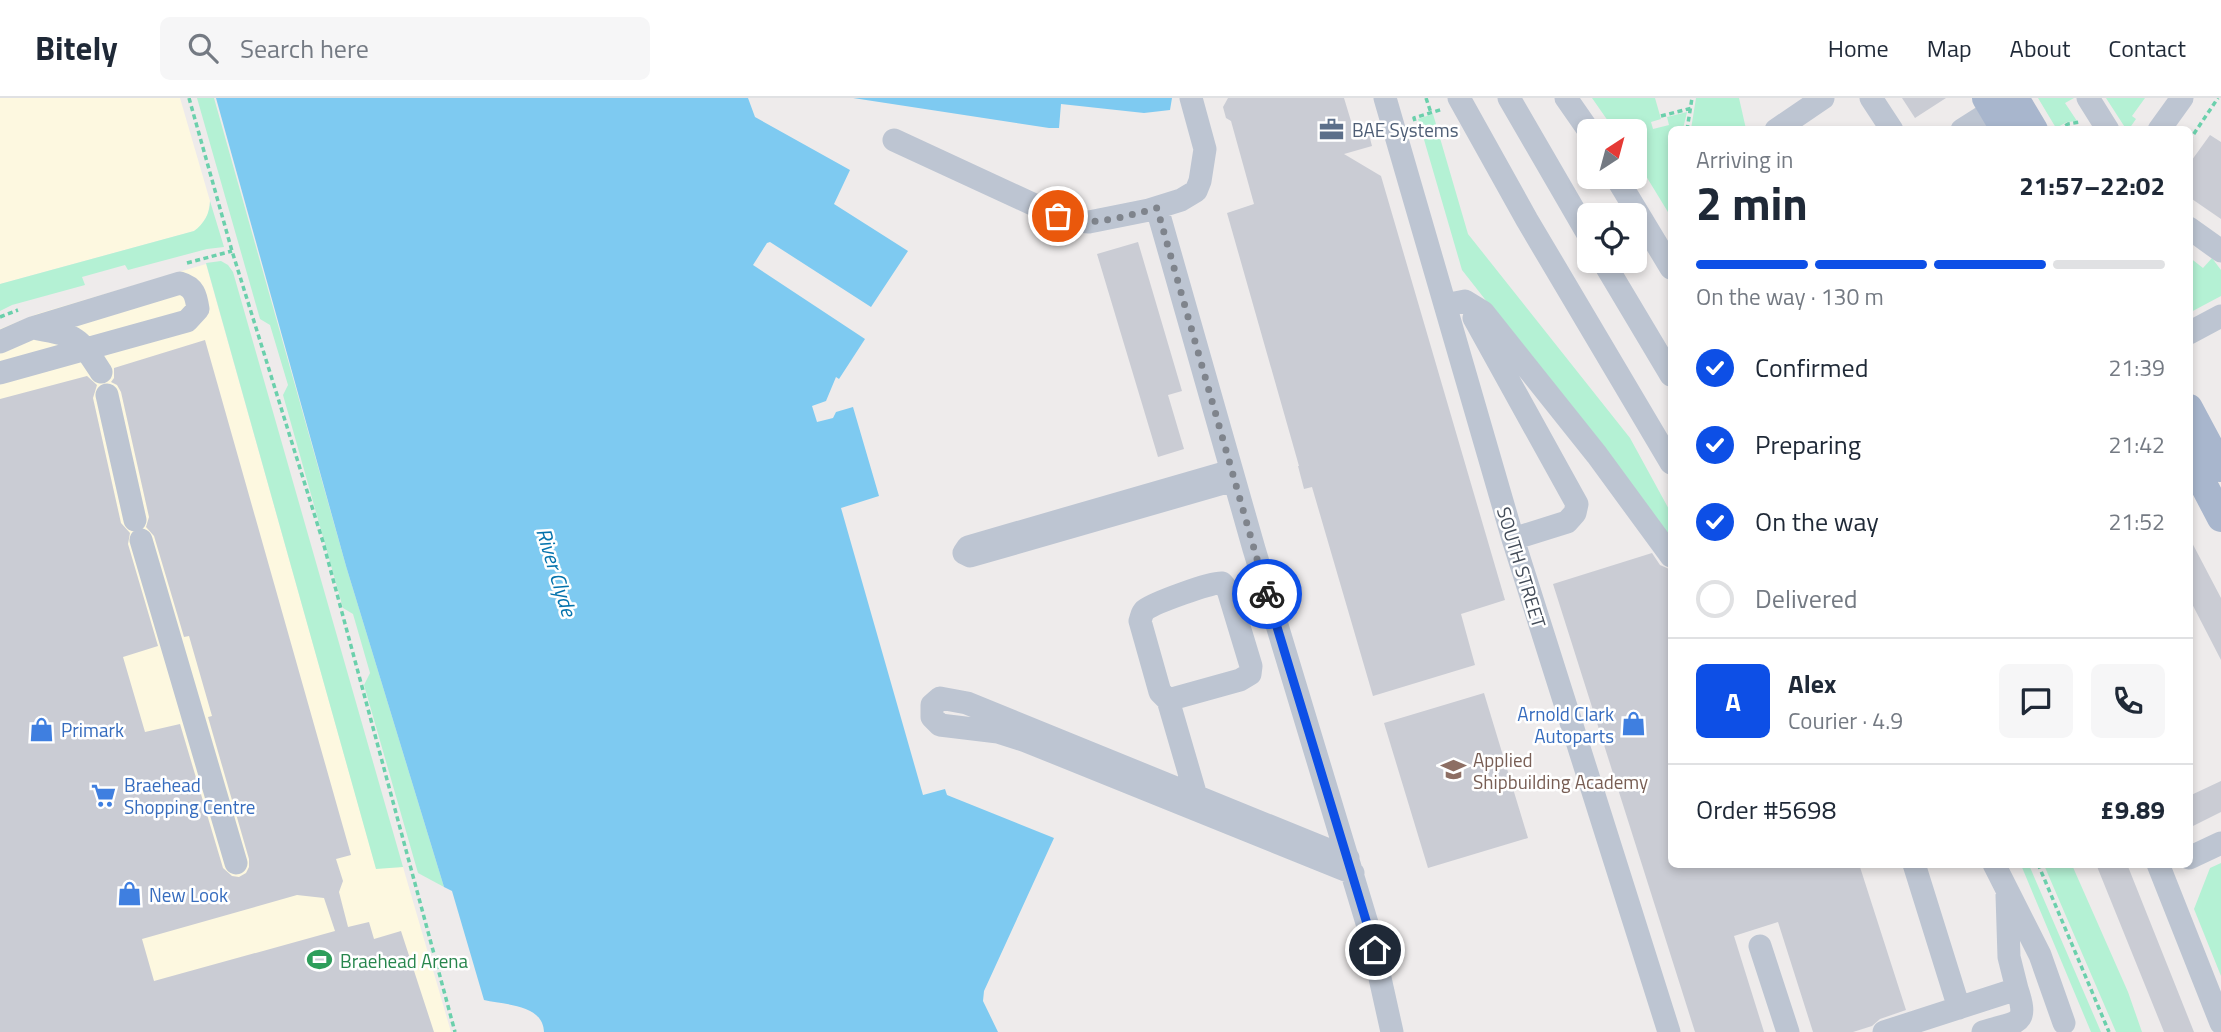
<!DOCTYPE html>
<meta charset="utf-8">
<style>
body{margin:0;font-family:"Titillium Web",sans-serif;background:#f6f6f7;color:#1f2937;height:100vh;display:flex;flex-direction:column;font-size:26px;white-space:nowrap}
*{box-sizing:border-box;margin:0}
p{font-size:23px;color:#747a83}
.icon{flex:none;width:38px;height:38px;fill:none;stroke:currentColor;stroke-width:2;stroke-linecap:round;stroke-linejoin:round}
.map{position:relative;flex:1;overflow:hidden}
.panel{position:absolute;left:1668px;top:28px;width:525px;height:742px;display:flex;flex-direction:column;background:#fff;border-radius:10px;box-shadow:0 4px 10px #0003}
.panel>*{flex:none}
.needle{width:46px;rotate:36deg}
.controls{position:absolute;left:1577px;top:21px;display:grid;gap:14px}
.controls a{display:grid;place-items:center;width:70px;height:70px;border-radius:10px;background:#fff;box-shadow:0 4px 10px #0003;font-size:35px}
.pin{position:absolute;display:grid;place-items:center;width:60px;height:60px;color:#fff;margin:-30px;border:4px solid #fff;border-radius:50%;box-shadow:0 2px 7px #0007}
.courier{position:absolute;display:grid;place-items:center;width:70px;height:70px;margin:-35px;border:5px solid #0d4fe6;border-radius:50%;background:#fff;color:#222;box-shadow:0 2px 9px #0007}
.headline em{font-style:normal;font-weight:700}
.headline div{display:flex;flex-direction:column-reverse}
.headline{display:flex;align-items:center;justify-content:space-between;height:119px;padding:0 28px}
h1{font-size:46px;font-weight:700;line-height:52px}
.bar{display:grid;grid-template-columns:repeat(4,1fr);gap:10px 7px;align-content:center;height:84px;padding:0 28px}
.bar i{height:9px;border-radius:5px;background:#e0e1e3}
.bar .selected{background:#0d4fe6}
.bar p{grid-column:span 4}
.line{display:flex;align-items:center;gap:18px;padding:0 28px;border-top:2px solid #e0e1e3}
.line div{flex:1}
.round{display:grid;place-items:center;flex:none;width:74px;height:74px;border-radius:10px;background:#f6f6f7}
ol{padding:0 28px;list-style:none}
li{display:flex;align-items:center;gap:21px;height:77px}
li p{margin-inline-start:auto}
li .icon{padding:7px;border-radius:50%;background:#0d4fe6;color:#fff;stroke-width:4}
li:last-child{color:#747a83}
li i{width:38px;height:38px;border:4px solid #e0e1e3;border-radius:50%}
header{display:flex;align-items:center;gap:42px;box-sizing:border-box;height:98px;padding:0 35px;background:#fff;border-bottom:2px solid #e0e1e3}
header strong{font-size:33px}
nav{display:flex;gap:38px;margin-inline-start:auto;font-size:24px}
.search{width:490px;height:63px;background:#f6f6f7;display:flex;align-items:center;gap:18px;box-sizing:border-box;padding:0 24px;border-radius:10px;color:#747a83;font-size:26px}
.map>svg:first-child{display:block}
</style>
<header>
<strong>Bitely</strong>
<div class="search"><svg class="icon" aria-label="search" viewBox="0 0 24 24"><circle cx="10" cy="10" r="6"/><path d="M15 15l6 6"/></svg>Search here</div>
<nav><a>Home</a><a>Map</a><a>About</a><a>Contact</a></nav>
</header>
<div class="map">
<svg width="2221" height="934" viewBox="0 0 2221 934">
<rect width="100%" height="100%" fill="#eeebeb"/>
<path fill="#fdf8e0" d="M0 0H180L210 103 208 116 200 129 194 133 0 186Z
M206 166 376 770 403 769 451 934H0V231L37 216Z"/>
<path fill="#b4f1d4" d="M197 0H214L346 468 444 789 418 775 364 587 370 575 353 516 343 510 283 297 288 287 270 227 260 221Z
M1592 0H1655L1661 21 1651 24 1653 31 1669 27 1667 19 1687 14 1683 31 1671 32V119L1635 60 1634 33H1615Z
M1696 0H1739L1746 31H1691Z
M2038 0H2074L2065 5 2077 23 2067 24 2056 30Z
M2106 0H2145L2132 18 2136 21 2129 31H2126Z
M1433 16 1468 136 1630 340 1671 415V444L1623 377 1462 172 1418 21Z
M210 103 224 149 207 151 128 172 125 167 82 179 85 187 12 207 0 213V186L194 133C204 126 210 115 210 103Z
M2189 159 2203 170 2212 160 2221 172V198L2189 215Z
M221 163 228 167 233 174 403 769 376 771 206 165Z
M2221 765V878L2194 811 2210 770Z
M2021 767H2029L2101 934H2091Z
M2044 767H2072L2128 894 2142 934H2116Z"/>
<path fill="#7ecaf1" d="M216 0H748L755 19 850 72 834 106 908 153 871 209 770 144 767 145 753 167 865 241 839 281 836 279 826 303 812 308 817 324 833 320 836 314 853 309 879 398 841 410 923 697 945 691 947 697 1054 740 984 893 983 903 998 934H544C543 906 505 907 484 902L452 793 444 789 346 468Z
M853 0H1172L1170 12 1144 15 1061 6 1059 30H1049Z"/>
<path fill="#caccd4" fill-rule="evenodd" d="M1228 0H1344L1354 33 1367 29 1372 48 1344 56 1381 78 1505 502 1461 516 1475 567 1373 598 1312 389 1304 391 1298 368H1299L1227 115 1254 106 1231 23 1226 20 1223 9Z
M1902 0H1946L1915 20Z
M2210 37 2221 44V121L2189 99V66Z
M1138 144 1182 293 1168 297 1184 351 1158 359 1097 156Z
M205 242 351 757 336 761 343 783 339 794 348 829 369 824 374 841 401 833 434 934H0V301L87 278 97 287 93 300 121 425 130 435 128 446 158 548 123 559 145 634 180 626 223 770 232 778 239 779 246 775 249 769V761L208 619 212 618 189 538 184 539 154 438 146 429 149 419 121 294 117 287 111 284 114 280V270ZM297 797 324 800 335 833 154 883 142 841Z
M2189 439 2221 500V562L2189 500Z
M1652 455 1660 467 1669 471 1671 480V766H1859L1906 912 1880 921 1872 928 1853 934H1813L1778 824 1734 838 1764 934H1695L1553 486Z
M1484 595 1528 740 1428 770 1384 625Z
M2221 683V714L2189 730V698Z
M2096 766H2127L2194 934H2164Z"/>
<g fill="none" stroke-linecap="round" stroke-linejoin="round">
<path stroke="#6bd0ac" stroke-width="3.5" stroke-dasharray="5 3.5" stroke-linecap="butt" d="M189 0 232 153 323 444 455 934
M1426 0 1431 15
M1661 18 1692 10
M1415 23 1414 20 1443 11
M1687 32 1692 0
M2058 32 2068 26 2080 24
M2189 43 2218 0
M187 165 232 153
M0 219 18 212
M2038 766 2109 934"/>
<path stroke="#bdc5d2" stroke-width="23" d="M1385 0 1513 441 1669 934
M1459 0 1527 122 1671 365
M1509 0 1589 138
M1566 0 1589 33
M1871 0 1892 32
M2088 0 2108 32
M1776 32 1823 0
M1962 32 2006 4
M2159 32 2182 0
M894 42 1067 122 1089 124 1149 112 1181 102 1196 93 1200 83 1205 51 1191 0
M1616 79 1671 170
M1157 110 1254 451 1370 835 1392 934
M2189 130 2221 153
M1603 163 1671 277
M1445 207 1465 203 1483 214 1597 357 1671 458
M1474 220 1577 406 1575 415 1567 424 1513 441
M38 231C79 238 79 240 101 274
M2189 235 2221 218
M0 244 32 230 180 185C194 189 196 197 198 211L187 223 0 275
M107 297 135 422
M1231 373 968 449 964 455 970 458 1234 382
M141 442 236 765
M1168 602 1240 582 1250 576 1251 568 1228 492 1222 485C1211 484 1154 505 1145 512 1141 516 1142 518 1140 523L1160 594 1168 602 1196 698
M1348 760 967 605 940 600 932 607V619L940 627 998 634 1026 643 1353 775
M2189 760 2221 745
M1914 766 1959 910
M1994 766 2040 857 2064 925
M2158 766 2221 925
M2007 797 2009 859 2017 891
M1760 848 1788 934
M1884 934 2017 891C2030 929 2016 923 1983 934"/>
<path stroke="#a8b6cd" stroke-width="28" d="M1986 0 2005 32
M2015 0 2034 32
M2189 310 2221 370
M2189 359 2221 420"/>
</g>
<g fill="none" stroke-linecap="round" stroke-linejoin="round">
<path stroke="#7f848c" stroke-width="7" stroke-dasharray="0 12.6" d="M1058 118C1087 131 1127 118 1157 110L1267 496"/>
<path stroke="#0d4fe6" stroke-width="9" d="M1267 496 1375 852"/>
</g>
<defs>
<symbol id="office-bare" viewBox="-9 -9 18 18"><path d="M-6-3h4V-5.5h4V-3h4V5H-6ZM-1-4.5V-3h2v-1.5ZM-6 0V1H6V0Z" fill="#5c6f8a" stroke="#fff" stroke-width="2.5" paint-order="stroke"/></symbol>
<symbol id="shop-bare" viewBox="-9 -9 18 18"><path d="M-5-2.5h2.3a2.7 3.5 0 0 1 5.4 0H5L5.5 6h-11ZM-1.5-2.5h3a1.5 2.3 0 0 0-3 0Z" fill="#3f7fe0" stroke="#fff" stroke-width="2.5" paint-order="stroke"/></symbol>
<symbol id="university-bare" viewBox="-9 -9 18 18"><path d="M0-5L7-2L0 1L-7-2ZM-4 1L0 2.5L4 1V4Q0 6-4 4Z" fill="#8d6e63" stroke="#fff" stroke-width="2.5" paint-order="stroke"/></symbol>
<symbol id="supermarket-bare" viewBox="-9 -9 18 18"><path d="M-6-5.5h2.5l.6 2H6L4.5 2H-2.5L-4.4-4H-6ZM-1.5 3.2a1.3 1.3 0 1 0 .1 0ZM3 3.2a1.3 1.3 0 1 0 .1 0Z" fill="#3f7fe0" stroke="#fff" stroke-width="2.5" paint-order="stroke"/></symbol>
<symbol id="stadium-bare" viewBox="-9 -9 18 18"><path d="M0-5a6.5 5 0 1 0 0 10a6.5 5 0 1 0 0-10ZM-3.5-1.8h7v3.6h-7Z" fill="#2e9e5b" stroke="#fff" stroke-width="2.5" paint-order="stroke"/></symbol>
</defs>
<g fill-rule="evenodd">
<use href="#office-bare" x="1314" y="14" width="35" height="35"/>
<use href="#shop-bare" x="1616" y="608" width="35" height="35"/>
<use href="#shop-bare" x="24" y="614" width="35" height="35"/>
<use href="#university-bare" x="1436" y="654" width="35" height="35"/>
<use href="#supermarket-bare" x="86" y="680" width="35" height="35"/>
<use href="#shop-bare" x="112" y="778" width="35" height="35"/>
<use href="#stadium-bare" x="302" y="844" width="35" height="35"/>
</g>
<g text-anchor="middle" dominant-baseline="central" stroke-width="5" stroke-linejoin="round" paint-order="stroke">
<g font-size="19" fill="#4e5e75" stroke="#fff" text-anchor="start">
<text x="1352" y="31">BAE Systems</text>
</g>
<g font-size="19" fill="#434c59" stroke="#fff">
<text transform="translate(1522 469) rotate(73)">SOUTH STREET</text>
</g>
<g font-size="19" fill="#366cbe" stroke="#fff" text-anchor="start">
<text x="1614" y="615" text-anchor="end">Arnold Clark<tspan x="1614" dy="22">Autoparts</tspan></text>
<text x="61" y="631">Primark</text>
<text x="124" y="686">Braehead<tspan x="124" dy="22">Shopping Centre</tspan></text>
<text x="149" y="796">New Look</text>
</g>
<g font-size="19" fill="#785e54" stroke="#fff" text-anchor="start">
<text x="1473" y="661">Applied<tspan x="1473" dy="22">Shipbuilding Academy</tspan></text>
</g>
<g font-size="19" fill="#27864d" stroke="#fff" text-anchor="start">
<text x="340" y="862">Braehead Arena</text>
</g>
<g font-size="21" font-style="italic" fill="#0372ac" stroke="#fff">
<text transform="translate(557 474) rotate(73)">River Clyde</text>
</g>
</g>
</svg>
<div class="controls">
<a><svg class="needle" viewBox="-14 -14 28 28"><path d="M0-13l5 13h-10z" fill="#e53935"/><path d="M0 13l5-13h-10z" fill="#747a83"/></svg></a>
<a><svg class="icon" aria-label="locate" viewBox="0 0 24 24"><circle cx="12" cy="12" r="6"/><path d="M12 2v4M12 18v4M2 12h4M18 12h4"/></svg></a>
</div>
<div class="pin" style="left:1058px;top:118px;background:#ea580c"><svg class="icon" aria-label="bag" viewBox="0 0 24 24"><path d="M5 8h14l-1 12H6zM9 8a3 3 0 0 1 6 0"/></svg></div>
<div class="pin" style="left:1375px;top:852px;background:#1f2937"><svg class="icon" aria-label="home" viewBox="0 0 24 24"><path d="M3 11l9-7 9 7M6 9v11h12V9"/></svg></div>
<div class="courier" style="left:1267px;top:496px"><svg class="icon" aria-label="bike" viewBox="0 0 24 24"><circle cx="6" cy="16" r="4"/><circle cx="18" cy="16" r="4"/><path d="M6 16l4-8h5l3 8M10 8l3 8H6M13 5h3"/></svg></div>
<section class="panel">
<div class="headline"><div><h1>2 min</h1><p>Arriving in</p></div><em>21:57–22:02</em></div>
<div class="bar"><i class="selected"></i><i class="selected"></i><i class="selected"></i><i></i><p>On the way · 130 m</p></div>
<ol>
<li><svg class="icon" aria-label="check" viewBox="0 0 24 24"><path d="M5 12l5 5 9-10"/></svg>Confirmed<p>21:39</p></li>
<li><svg class="icon" aria-label="check" viewBox="0 0 24 24"><path d="M5 12l5 5 9-10"/></svg>Preparing<p>21:42</p></li>
<li><svg class="icon" aria-label="check" viewBox="0 0 24 24"><path d="M5 12l5 5 9-10"/></svg>On the way<p>21:52</p></li>
<li><i></i>Delivered</li>
</ol>
<div class="line" style="height:126px"><b class="round" style="background:#0d4fe6;color:#fff">A</b><div><b>Alex</b><p>Courier · 4.9</p></div><a class="round"><svg class="icon" aria-label="chat" viewBox="0 0 24 24"><path d="M4 5h16v11H9l-5 4z"/></svg></a><a class="round"><svg class="icon" aria-label="phone" viewBox="0 0 24 24"><path d="M5 4h4l2 5-3 2q2 4 5 5l2-3 5 2v4C11 20 4 13 5 4z"/></svg></a></div>
<div class="line" style="height:91px"><div>Order #5698</div><b>£9.89</b></div>
</section>
</div>
